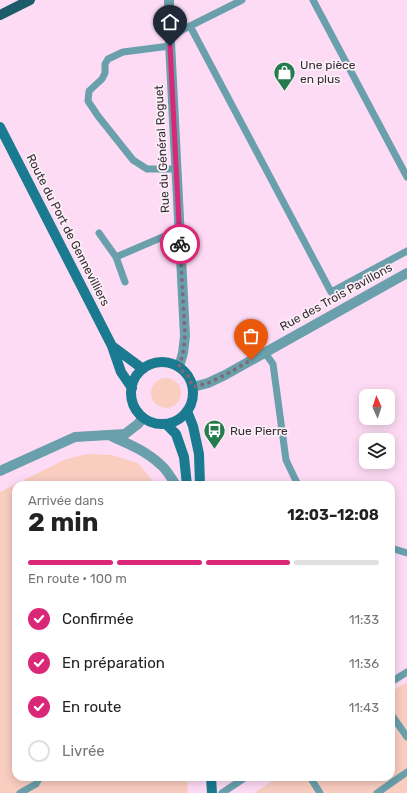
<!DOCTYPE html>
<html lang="fr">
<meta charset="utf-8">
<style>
body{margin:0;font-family:Rubik,sans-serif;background:#f6f6f6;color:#222;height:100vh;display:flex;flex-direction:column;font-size:15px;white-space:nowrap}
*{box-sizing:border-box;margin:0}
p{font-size:13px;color:#767676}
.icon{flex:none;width:22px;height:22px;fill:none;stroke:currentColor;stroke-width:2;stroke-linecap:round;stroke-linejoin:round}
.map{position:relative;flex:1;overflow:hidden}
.sheet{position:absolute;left:12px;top:481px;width:383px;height:300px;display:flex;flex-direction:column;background:#fff;border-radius:12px;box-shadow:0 2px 10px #0003}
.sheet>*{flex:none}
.needle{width:26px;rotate:357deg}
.buttons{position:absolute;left:359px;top:389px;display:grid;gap:8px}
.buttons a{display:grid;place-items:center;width:36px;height:36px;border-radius:8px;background:#fff;box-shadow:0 2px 10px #0003;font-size:20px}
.pin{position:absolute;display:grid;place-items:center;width:34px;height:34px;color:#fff;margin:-41px -17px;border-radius:50% 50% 50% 0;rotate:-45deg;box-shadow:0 0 4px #0007}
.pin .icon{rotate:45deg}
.courier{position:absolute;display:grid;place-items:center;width:40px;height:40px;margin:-20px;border:3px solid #db2777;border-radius:50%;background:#fff;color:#222;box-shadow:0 1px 5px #0007}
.summary em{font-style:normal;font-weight:700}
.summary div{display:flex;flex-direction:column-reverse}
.summary{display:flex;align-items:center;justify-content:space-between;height:68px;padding:0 16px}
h1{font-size:26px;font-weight:700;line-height:30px}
.bar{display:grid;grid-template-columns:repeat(4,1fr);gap:6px 4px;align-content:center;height:48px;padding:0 16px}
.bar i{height:5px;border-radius:3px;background:#e0e0e0}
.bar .current{background:#db2777}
.bar p{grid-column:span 4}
ol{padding:0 16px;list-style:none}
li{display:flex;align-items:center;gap:12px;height:44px}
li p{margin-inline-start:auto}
li .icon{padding:4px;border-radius:50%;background:#db2777;color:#fff;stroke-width:4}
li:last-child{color:#767676}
li i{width:22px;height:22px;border:2px solid #e0e0e0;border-radius:50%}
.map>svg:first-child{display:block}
</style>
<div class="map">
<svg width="407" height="793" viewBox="0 0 407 793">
<rect width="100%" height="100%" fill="#fddbf4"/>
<path fill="#facdc1" d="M151 393a15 15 0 1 1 30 0a15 15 0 1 1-30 0Z
M87 454 111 455 138 463 156 485H16V777H187L188 793H0V492L64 460Z
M407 682V793H254L278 777H391V692Z"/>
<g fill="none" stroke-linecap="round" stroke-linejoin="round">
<path stroke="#6a9fac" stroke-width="7" d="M313 0 407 177
M190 26 331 292 407 251
M170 36 242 0
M170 46 123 52 108 59 105 64V73L102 79 89 91 88 101 98 116 133 160 147 169H176
M99 233 116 257 165 236 180 231
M116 257 125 282
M265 353 273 364 286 460 298 485
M391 548 407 553
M391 682 407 672
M391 714 407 737
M310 777 320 793
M20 793 36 784 40 777
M222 793 246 777
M377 793 407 772"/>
<path stroke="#6a9fac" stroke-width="10" d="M193 387 208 383 225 375 407 273"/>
<path stroke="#6a9fac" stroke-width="10" d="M169 0V23L185 336 183 353 179 367
M111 436C129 444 146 451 161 465 167 470 171 478 176 485
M0 471 75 437 125 434 138 424 143 418"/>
<path stroke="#1a7a8f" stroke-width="10" d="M0 127 112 346 121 372 132 388
M112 346 143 369
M131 393a31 31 0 1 1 62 0a31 31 0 1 1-62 0Z
M187 411 193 426 199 454 200 485
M166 424 176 434 184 457 187 485
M211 777 212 793"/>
<path stroke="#1c5c6a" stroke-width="10" d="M0 15 30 0"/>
</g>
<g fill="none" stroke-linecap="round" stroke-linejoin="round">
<path stroke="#7f6978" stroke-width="4" stroke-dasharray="0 7.2" d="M180 244 185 336 183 353 179 368 188 376 193 387 208 383 225 375 251 360"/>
<path stroke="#db2777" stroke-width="5" d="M170 46 180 244"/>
</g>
<defs>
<symbol id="shop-pin" viewBox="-11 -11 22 30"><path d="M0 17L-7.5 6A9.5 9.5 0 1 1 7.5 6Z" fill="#257b4e" stroke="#faf1f7"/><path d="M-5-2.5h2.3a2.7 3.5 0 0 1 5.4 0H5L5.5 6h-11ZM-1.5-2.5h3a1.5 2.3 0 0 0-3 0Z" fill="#fff"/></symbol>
<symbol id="bus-pin" viewBox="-11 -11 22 30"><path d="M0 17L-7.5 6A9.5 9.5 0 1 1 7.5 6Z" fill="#257b4e" stroke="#faf1f7"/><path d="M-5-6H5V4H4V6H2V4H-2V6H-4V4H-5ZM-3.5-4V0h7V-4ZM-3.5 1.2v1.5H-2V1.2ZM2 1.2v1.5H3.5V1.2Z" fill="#fff"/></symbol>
</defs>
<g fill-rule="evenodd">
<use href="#shop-pin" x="272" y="60" width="25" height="34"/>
<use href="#bus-pin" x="202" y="418" width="25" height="34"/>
</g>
<g text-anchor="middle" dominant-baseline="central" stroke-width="3.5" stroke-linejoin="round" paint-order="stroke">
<g font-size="12" fill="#3b2b36" stroke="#faf1f7" text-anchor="start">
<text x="300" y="65">Une pièce<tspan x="300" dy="14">en plus</tspan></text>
<text x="230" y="431">Rue Pierre</text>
</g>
<g font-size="12" fill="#3b2b36" stroke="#faf1f7">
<text transform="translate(162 149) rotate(-93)">Rue du Général Roguet</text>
<text transform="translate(68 230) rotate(63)">Route du Port de Gennevilliers</text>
<text transform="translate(336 297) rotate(-29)">Rue des Trois Pavillons</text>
</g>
</g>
</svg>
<div class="buttons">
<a><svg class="needle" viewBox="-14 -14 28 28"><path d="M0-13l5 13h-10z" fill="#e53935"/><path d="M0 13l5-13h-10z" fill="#767676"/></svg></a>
<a><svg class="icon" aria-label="layers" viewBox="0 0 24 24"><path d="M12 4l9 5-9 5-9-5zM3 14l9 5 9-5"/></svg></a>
</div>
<div class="pin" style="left:251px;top:360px;background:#ea580c"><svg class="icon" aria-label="bag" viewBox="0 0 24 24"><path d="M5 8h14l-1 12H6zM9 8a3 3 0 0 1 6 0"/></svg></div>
<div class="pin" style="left:170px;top:46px;background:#1f2937"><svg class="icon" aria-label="home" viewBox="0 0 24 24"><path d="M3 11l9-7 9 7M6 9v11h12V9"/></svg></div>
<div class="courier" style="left:180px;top:244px"><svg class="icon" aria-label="bike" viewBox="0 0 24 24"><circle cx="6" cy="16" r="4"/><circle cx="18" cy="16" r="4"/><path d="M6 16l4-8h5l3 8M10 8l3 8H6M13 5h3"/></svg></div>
<section class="sheet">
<div class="summary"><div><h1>2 min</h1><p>Arrivée dans</p></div><em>12:03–12:08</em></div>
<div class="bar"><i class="current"></i><i class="current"></i><i class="current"></i><i></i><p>En route · 100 m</p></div>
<ol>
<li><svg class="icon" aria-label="check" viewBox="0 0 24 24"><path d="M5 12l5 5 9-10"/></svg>Confirmée<p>11:33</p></li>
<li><svg class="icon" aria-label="check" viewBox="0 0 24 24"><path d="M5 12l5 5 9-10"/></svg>En préparation<p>11:36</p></li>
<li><svg class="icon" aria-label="check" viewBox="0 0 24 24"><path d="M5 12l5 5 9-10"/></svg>En route<p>11:43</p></li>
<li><i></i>Livrée</li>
</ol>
</section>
</div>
